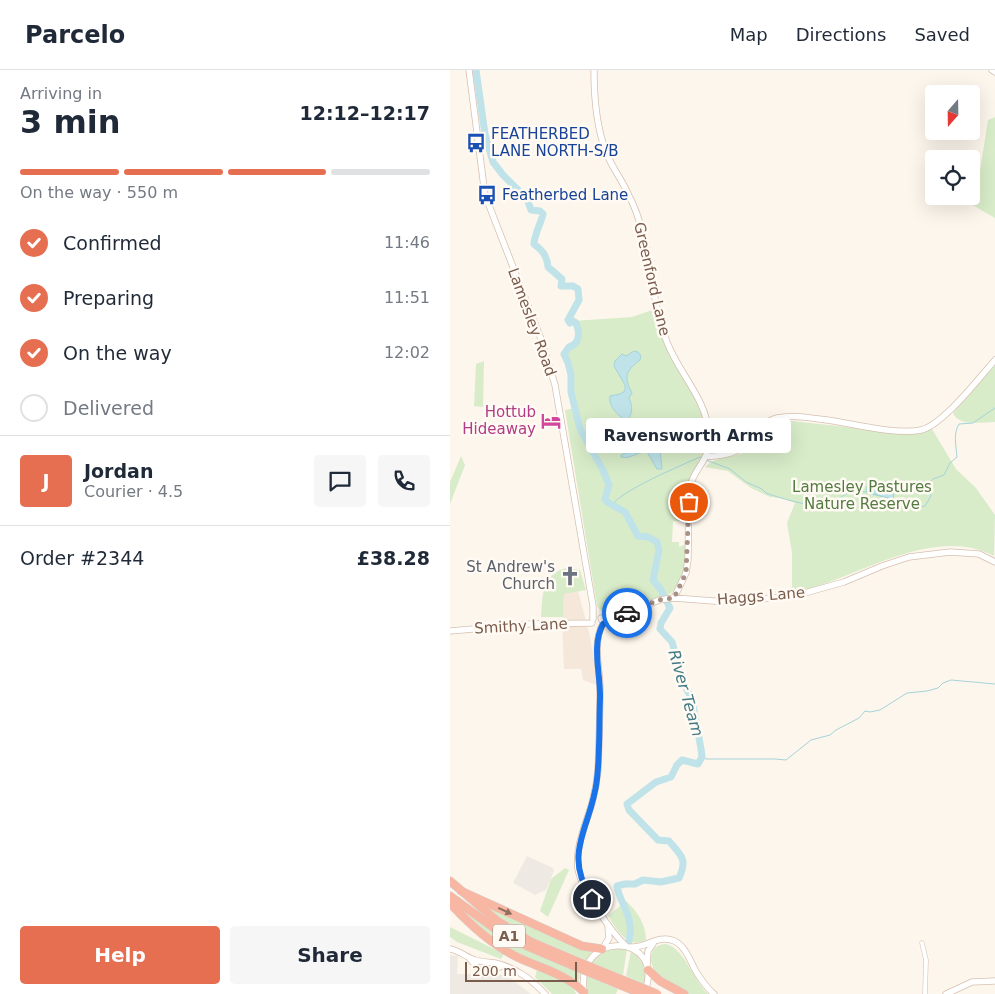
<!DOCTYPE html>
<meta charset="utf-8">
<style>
body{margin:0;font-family:"DejaVu Sans",sans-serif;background:#f6f6f7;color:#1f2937;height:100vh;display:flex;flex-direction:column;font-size:19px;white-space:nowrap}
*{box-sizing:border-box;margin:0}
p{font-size:16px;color:#747a83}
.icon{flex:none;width:28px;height:28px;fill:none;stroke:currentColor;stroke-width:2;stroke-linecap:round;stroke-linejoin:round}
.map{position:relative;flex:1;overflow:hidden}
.side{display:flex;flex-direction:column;background:#fff;width:450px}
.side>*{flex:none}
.needle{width:32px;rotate:200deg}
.tools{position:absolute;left:475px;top:15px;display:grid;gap:10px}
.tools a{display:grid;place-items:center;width:55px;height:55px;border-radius:5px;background:#fff;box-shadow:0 5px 20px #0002;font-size:25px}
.scale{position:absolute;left:15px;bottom:12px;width:112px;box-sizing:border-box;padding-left:5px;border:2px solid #7a5c4d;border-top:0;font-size:14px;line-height:18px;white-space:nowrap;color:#7a5c4d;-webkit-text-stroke:4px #fffaf3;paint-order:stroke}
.pin{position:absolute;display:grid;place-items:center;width:42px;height:42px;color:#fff;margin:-21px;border:2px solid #fff;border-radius:50%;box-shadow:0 1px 5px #0007}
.courier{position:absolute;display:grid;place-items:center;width:50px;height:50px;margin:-25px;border:4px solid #1a73e8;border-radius:50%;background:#fff;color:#222;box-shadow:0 1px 6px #0007}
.bubble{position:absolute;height:35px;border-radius:5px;background:#fff;box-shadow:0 5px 20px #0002;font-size:16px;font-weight:800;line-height:35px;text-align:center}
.head em{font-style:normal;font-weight:800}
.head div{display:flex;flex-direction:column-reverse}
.head{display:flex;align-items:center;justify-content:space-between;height:85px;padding:0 20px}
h1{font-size:32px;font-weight:800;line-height:38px}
.bar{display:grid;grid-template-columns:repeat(4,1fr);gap:8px 5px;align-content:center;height:60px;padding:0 20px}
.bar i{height:6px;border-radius:4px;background:#e0e1e3}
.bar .active{background:#e76f51}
.bar p{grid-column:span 4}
.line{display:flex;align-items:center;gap:12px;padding:0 20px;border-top:1px solid #e0e1e3}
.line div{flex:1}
.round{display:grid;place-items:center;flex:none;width:52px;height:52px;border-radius:5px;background:#f6f6f7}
ol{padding:0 20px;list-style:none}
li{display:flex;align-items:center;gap:15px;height:55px}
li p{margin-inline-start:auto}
li .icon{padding:5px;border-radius:50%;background:#e76f51;color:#fff;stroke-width:4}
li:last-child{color:#747a83}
li i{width:28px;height:28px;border:2px solid #e0e1e3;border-radius:50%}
.cta{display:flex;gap:10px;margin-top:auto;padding:10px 20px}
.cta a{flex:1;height:58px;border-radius:5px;background:#e76f51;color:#fff;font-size:20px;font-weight:800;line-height:58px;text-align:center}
.cta a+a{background:#f6f6f7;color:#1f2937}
header{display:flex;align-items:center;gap:30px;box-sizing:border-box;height:70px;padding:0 25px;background:#fff;border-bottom:1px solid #e0e1e3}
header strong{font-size:24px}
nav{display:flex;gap:28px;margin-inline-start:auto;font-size:18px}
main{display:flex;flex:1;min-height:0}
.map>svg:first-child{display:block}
</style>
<header>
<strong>Parcelo</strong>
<nav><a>Map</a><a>Directions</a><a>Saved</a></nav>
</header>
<main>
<section class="side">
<div class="head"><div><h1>3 min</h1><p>Arriving in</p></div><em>12:12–12:17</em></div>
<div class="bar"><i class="active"></i><i class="active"></i><i class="active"></i><i></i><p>On the way · 550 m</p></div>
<ol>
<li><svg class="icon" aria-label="check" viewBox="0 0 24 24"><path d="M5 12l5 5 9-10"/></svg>Confirmed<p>11:46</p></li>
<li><svg class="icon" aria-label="check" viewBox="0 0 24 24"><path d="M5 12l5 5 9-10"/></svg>Preparing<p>11:51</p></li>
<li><svg class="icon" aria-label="check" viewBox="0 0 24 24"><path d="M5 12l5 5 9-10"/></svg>On the way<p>12:02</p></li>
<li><i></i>Delivered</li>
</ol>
<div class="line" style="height:90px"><b class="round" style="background:#e76f51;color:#fff">J</b><div><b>Jordan</b><p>Courier · 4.5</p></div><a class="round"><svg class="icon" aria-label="chat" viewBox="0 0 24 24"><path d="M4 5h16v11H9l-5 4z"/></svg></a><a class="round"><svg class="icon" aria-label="phone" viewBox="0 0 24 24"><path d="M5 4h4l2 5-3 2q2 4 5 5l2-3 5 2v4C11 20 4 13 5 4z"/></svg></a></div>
<div class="line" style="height:65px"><div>Order #2344</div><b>£38.28</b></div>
<div class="cta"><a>Help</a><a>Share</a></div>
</section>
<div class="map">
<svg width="545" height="924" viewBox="0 0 545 924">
<rect width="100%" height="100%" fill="#fdf6ec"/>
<path fill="#f5e8da" d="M128 521 139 562 147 606V615L133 610 131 599H114L112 556 114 524Z"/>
<path fill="#efe9e4" d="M77 786 103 798 104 801 96 820 85 825 63 813Z
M0 885 8 886 7 904 56 905 81 924H0Z"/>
<path fill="#d8ecc9" d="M545 47V148L519 133 515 129 521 126V124L527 120 538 50Z
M208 238 212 260 255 345 258 382C235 412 237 414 236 451H223L222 472H229V477L236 474C235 493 236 512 220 524L164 546C156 546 152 543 147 536L115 340 125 338C120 319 123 301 114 284 123 271 130 275 128 256L123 251 182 247Z
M34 291 33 337 24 336 26 294Z
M545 295V352C532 352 509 357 503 343Z
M333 350 460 364H469L482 359 506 399 526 418 545 445 544 486C481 453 404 511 342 523V483L337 453 345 433 332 428 320 427 301 418 278 401 255 397C267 385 285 389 298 380 302 378 303 374 305 371 312 360 321 354 333 350Z
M11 386 15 395 0 434V412Z
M116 498 130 500 136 520 114 524 113 547H91C93 525 91 505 116 498Z
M115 798 119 800 98 847 90 841 101 809Z
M176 831C187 841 196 854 196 870 178 880 167 860 158 846Z
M26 832 129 878 142 882 136 890 82 868Z
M10 837 56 870 130 902 129 913 53 876 35 863Z
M0 857 54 884 51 889 7 872 0 867Z
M216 874C235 879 243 910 258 924 252 924 244 924 238 924 231 922 212 911 208 906 198 894 197 875 216 874Z
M160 878 177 879 173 905 142 893 149 884Z
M181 881C194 892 196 897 195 915L176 906Z
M87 900C99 905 123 911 126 924H102L85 907Z
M137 906 168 919 166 924H138L136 918Z"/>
<path fill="#bfe3e8" stroke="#a5d3da" d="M184 281 188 282 191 286 190 290C176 301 173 306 182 323L179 328C183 336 183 346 176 351 168 345 158 337 160 326L170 324 175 321V315L164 296 165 291 172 284 176 286Z
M191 370 210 378 212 399H207L197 382C188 381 180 390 171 387V385L180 381Z
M426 411C432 416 440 415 444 422L443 429 417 423C415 416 420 411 426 411Z"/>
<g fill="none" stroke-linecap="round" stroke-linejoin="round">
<path stroke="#a5d3da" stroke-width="1" d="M256 390 280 399 296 412 312 419 316 423C329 428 358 436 372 436 382 437 387 429 396 424 406 419 423 422 433 427
M442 429C451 435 463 439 475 436L481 426 479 413 483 409 494 405 500 393 507 387C506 375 503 364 509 354L523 353 545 338
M162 435C172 420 230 396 250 387L252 388
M252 687 256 689H325L336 690 361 670 380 665 386 660 409 648 415 641 420 642 430 640 457 623 477 621 488 618 493 613 501 610 545 614"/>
<path stroke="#bfe3e8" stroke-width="7" d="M26 0 35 64 43 92 53 105 70 122 75 123 81 140 90 141 93 144C91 153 84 166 84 174 93 181 97 186 98 197L112 209 111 216H123L128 219 129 230 118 250 120 253 123 251 126 253C130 262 130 274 119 277L114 284 118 293 121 305V322L130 359 153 400 159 415 155 429 157 432 175 442 188 466 198 467 207 472 209 480 203 510 211 520 220 538 211 553 210 559 222 572 234 614 242 629 251 679 252 687 248 694 232 690 227 695 221 707 206 712 177 734 179 740 208 770 219 771C231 785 238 789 229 808L211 812 193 810 185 814H175L167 816C169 830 179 841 180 855 181 860 180 866 179 871"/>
<defs>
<path id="street" d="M472 873 476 890 475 924"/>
<path id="secondary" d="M19 0 35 125 91 269 105 315 143 536V549
M144 0C144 27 146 56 156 82 162 98 173 111 179 126 185 137 189 149 192 161 202 198 203 237 217 272 229 304 257 329 259 365 261 392 243 397 239 420L238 490 236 503 224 528
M542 0 545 2
M257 386C269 387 287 383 296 375 307 365 312 352 327 348 345 344 366 349 384 351 407 355 449 365 471 360 493 355 529 308 545 290
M151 548 153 553C142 574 150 597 150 620 150 646 149 673 148 700 147 711 145 722 142 733 136 754 125 777 128 799 132 820 161 862 176 876
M153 554 209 530 224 528 277 532 344 526 394 512 432 496 459 487 500 482 529 484 545 492
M0 561 79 554 142 553
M181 877C194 878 203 869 214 869 234 868 239 890 247 903 252 911 257 918 264 924
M153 878 159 868 158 857
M0 879C10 881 16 887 25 890 32 892 38 892 45 893 66 898 80 908 95 924
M20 889 33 904 52 896
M197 895 198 881 203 874
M134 922C125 858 216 863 195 921
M496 924 522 912 545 911"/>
<path id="highway" d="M0 811 46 850 81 872 126 891
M11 821 132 876 152 879
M0 826 44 858 77 876 124 896
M0 833C20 855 42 875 69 888 91 898 117 905 134 922
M198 900 210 911 234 924"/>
</defs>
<use href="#street" stroke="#d1beb0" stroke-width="5"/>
<use href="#secondary" stroke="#d6c0b0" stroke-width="7"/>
<use href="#highway" stroke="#dad1cd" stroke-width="9"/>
<use href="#street" stroke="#fff" stroke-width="4"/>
<use href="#secondary" stroke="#fff" stroke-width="5.5"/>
<use href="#highway" stroke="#f7b7a3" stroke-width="8"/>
<defs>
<path id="highway-bridge" d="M126 891 207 924
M124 896 192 924"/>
</defs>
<use href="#highway-bridge" stroke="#dad1cd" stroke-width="9" stroke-linecap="butt"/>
<use href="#highway-bridge" stroke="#f7b7a3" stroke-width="8"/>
</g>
<defs><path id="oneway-solid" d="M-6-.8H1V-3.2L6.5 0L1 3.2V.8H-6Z" transform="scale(1.25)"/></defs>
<use fill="#936e5e" href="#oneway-solid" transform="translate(55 841) rotate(25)"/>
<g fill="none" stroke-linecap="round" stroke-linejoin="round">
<path stroke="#a89285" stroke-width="5" stroke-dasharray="0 9" d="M177 543 209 530 224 528 236 503 239 432"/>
<path stroke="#1a73e8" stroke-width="6" d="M142 829C111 782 142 757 147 709 150 683 149 656 150 629 151 605 141 576 153 554L177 543"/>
</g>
<defs>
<symbol id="bus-bare" viewBox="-9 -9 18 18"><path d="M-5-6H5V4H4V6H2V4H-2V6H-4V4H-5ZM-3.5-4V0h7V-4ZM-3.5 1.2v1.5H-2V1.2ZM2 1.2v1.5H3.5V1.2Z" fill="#1a4fb4" stroke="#fffaf3" stroke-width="2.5" paint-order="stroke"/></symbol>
<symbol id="hotel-bare" viewBox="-9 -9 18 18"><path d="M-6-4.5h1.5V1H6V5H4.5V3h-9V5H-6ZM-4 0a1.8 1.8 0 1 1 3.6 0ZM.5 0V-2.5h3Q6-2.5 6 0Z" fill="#d1479c" stroke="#fffaf3" stroke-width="2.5" paint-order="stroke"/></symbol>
<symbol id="church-bare" viewBox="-9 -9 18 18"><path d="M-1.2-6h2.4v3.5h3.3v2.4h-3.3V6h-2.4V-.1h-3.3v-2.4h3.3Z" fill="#6b7280" stroke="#fffaf3" stroke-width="2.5" paint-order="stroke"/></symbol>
</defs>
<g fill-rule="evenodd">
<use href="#bus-bare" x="12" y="59" width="28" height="28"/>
<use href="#bus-bare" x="23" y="111" width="28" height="28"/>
<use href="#hotel-bare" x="87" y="337" width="28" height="28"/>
<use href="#church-bare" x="106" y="492" width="28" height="28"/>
</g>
<g text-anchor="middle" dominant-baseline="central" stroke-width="5" stroke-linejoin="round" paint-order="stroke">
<rect fill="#fffaf3" stroke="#a28b7f" stroke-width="1" x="43" y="854.5" width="32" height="23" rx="4"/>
<g font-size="14" font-weight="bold" fill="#7a5c4d">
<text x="59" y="866">A1</text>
</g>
<g font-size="15" fill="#164399" stroke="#fffaf3" text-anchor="start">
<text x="41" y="64">FEATHERBED<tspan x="41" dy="17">LANE NORTH-S/B</tspan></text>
<text x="52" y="125">Featherbed Lane</text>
</g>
<g font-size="15" fill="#7a5c4d" stroke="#fffaf3">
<text transform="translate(202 209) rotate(77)">Greenford Lane</text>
<text transform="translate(82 252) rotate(70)">Lamesley Road</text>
<text transform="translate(311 526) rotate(-5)">Haggs Lane</text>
<text transform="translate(71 556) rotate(-3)">Smithy Lane</text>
</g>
<g font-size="15" fill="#b23c85" stroke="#fffaf3" text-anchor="end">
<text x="86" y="342">Hottub<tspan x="86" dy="17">Hideaway</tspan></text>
</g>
<g font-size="15" fill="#537a41" stroke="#fffaf3">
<text x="412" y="417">Lamesley Pastures<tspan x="412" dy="17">Nature Reserve</tspan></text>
</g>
<g font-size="15" fill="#5b616d" stroke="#fffaf3" text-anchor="end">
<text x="105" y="497">St Andrew's<tspan x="105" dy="17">Church</tspan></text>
</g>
<g font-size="16" font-style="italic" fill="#437c86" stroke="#fffaf3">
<text transform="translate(236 623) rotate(74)">River Team</text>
</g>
</g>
</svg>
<div class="tools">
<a><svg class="needle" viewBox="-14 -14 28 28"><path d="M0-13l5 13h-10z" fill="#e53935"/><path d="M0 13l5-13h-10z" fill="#747a83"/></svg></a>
<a><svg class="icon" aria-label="locate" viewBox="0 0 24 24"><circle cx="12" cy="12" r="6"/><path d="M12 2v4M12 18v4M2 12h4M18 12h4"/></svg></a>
</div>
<div class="scale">200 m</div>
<div class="pin" style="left:239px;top:432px;background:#ea580c"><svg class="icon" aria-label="bag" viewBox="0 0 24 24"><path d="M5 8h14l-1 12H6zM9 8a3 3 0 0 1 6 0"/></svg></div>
<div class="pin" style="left:142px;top:829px;background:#1f2937"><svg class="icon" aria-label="home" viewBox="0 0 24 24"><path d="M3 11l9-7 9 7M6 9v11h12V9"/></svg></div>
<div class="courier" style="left:177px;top:543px"><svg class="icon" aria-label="car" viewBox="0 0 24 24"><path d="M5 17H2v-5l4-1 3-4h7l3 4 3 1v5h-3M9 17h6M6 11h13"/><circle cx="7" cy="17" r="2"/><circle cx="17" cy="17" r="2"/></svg></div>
<div class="bubble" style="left:136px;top:348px;width:205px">Ravensworth Arms</div>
</div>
</main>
